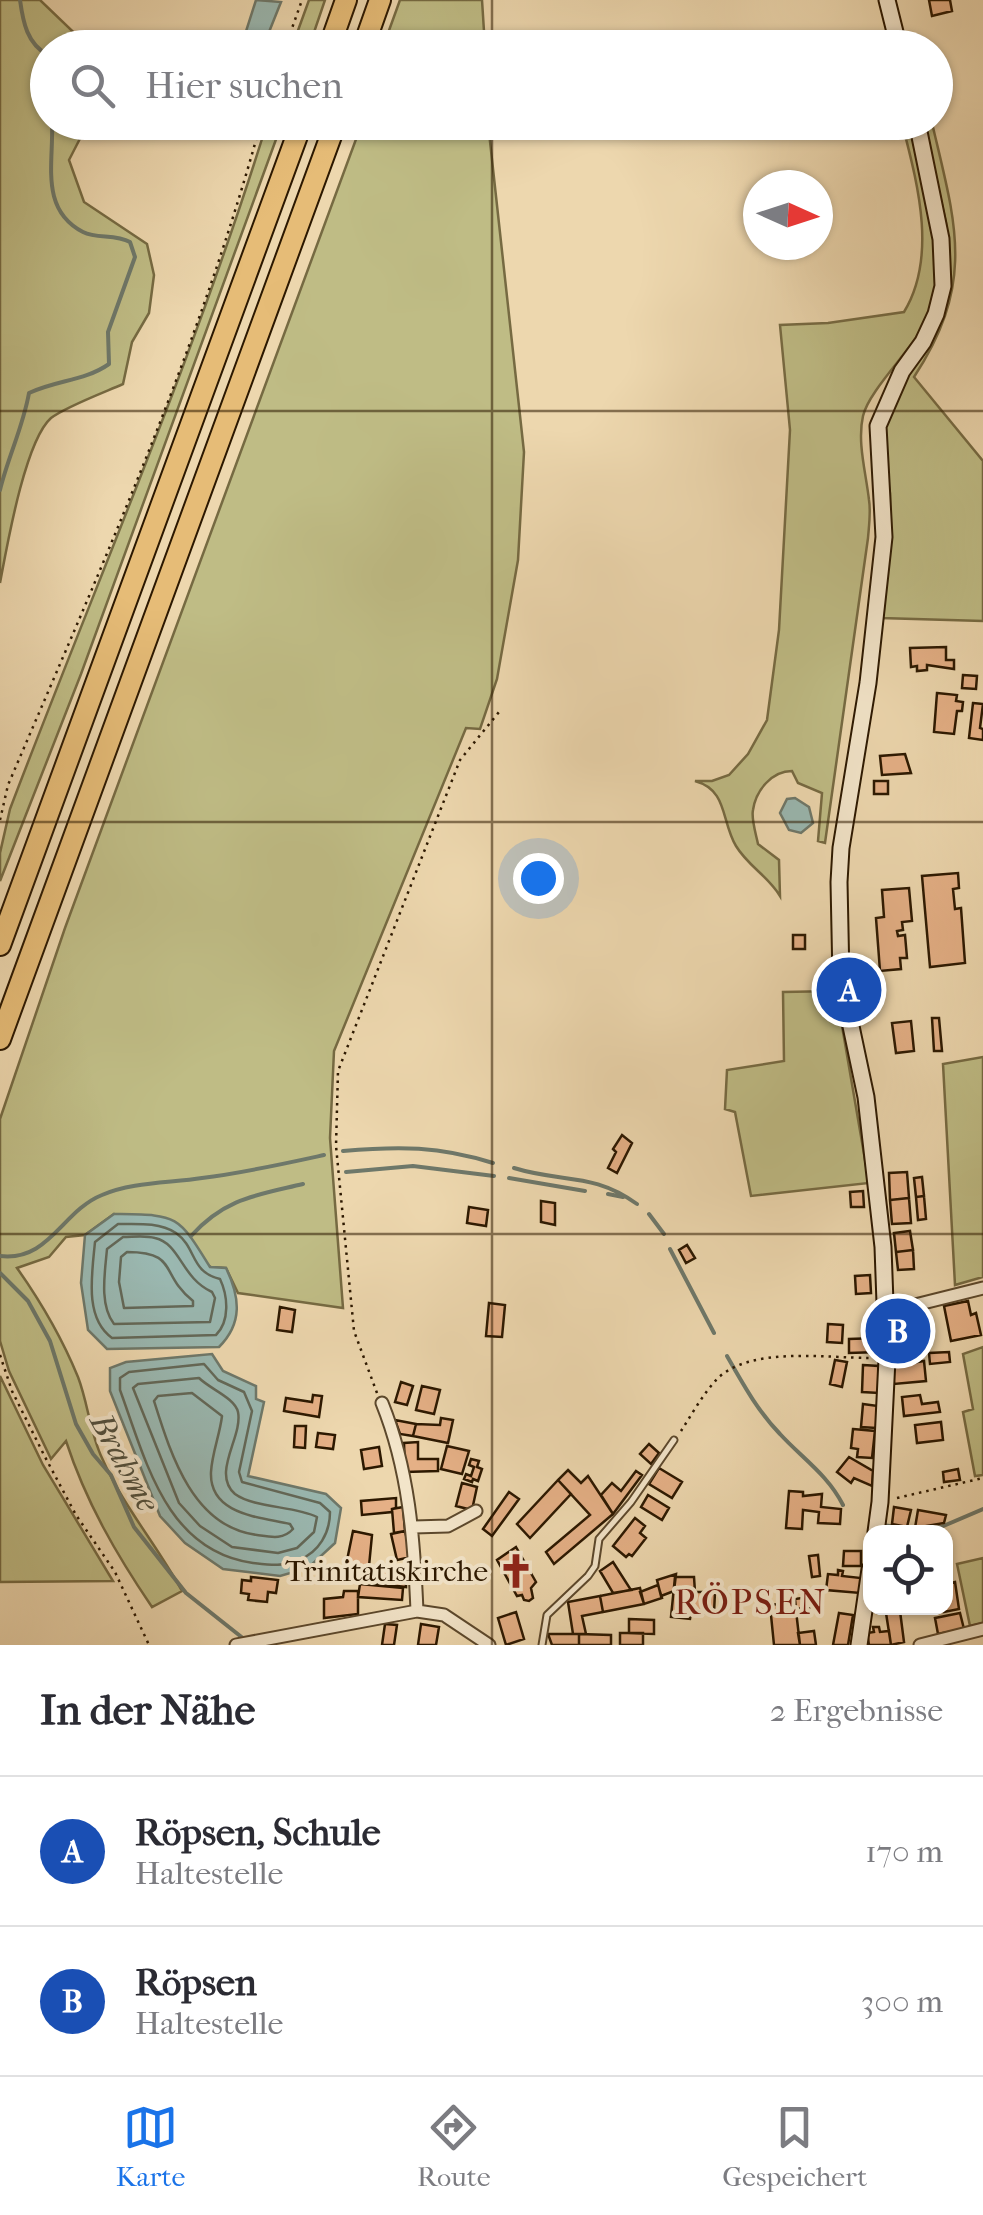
<!DOCTYPE html>
<html lang="de">
<meta charset="utf-8">
<style>
body{margin:0;font-family:"IM FELL French Canon",serif;background:#f7f7f7;color:#2b2b33}
.controls{position:absolute;right:30px;bottom:30px;display:grid;overflow:hidden;border-radius:20px;box-shadow:0 2px 8px #0004}
.controls button{width:90px;height:90px;display:grid;place-items:center;padding:0;border:0;border-bottom:2px solid #e1e1e2;background:#fff;color:#2b2b33;font:50px sans-serif}
.compass{position:absolute;left:743px;top:170px;width:90px;height:90px;border-radius:50%;background:#fff;box-shadow:0 2px 8px #0004;rotate:93deg}
.you{position:absolute;left:538px;top:878px;width:35px;height:35px;margin:-25px;border:8px solid #fff;border-radius:50%;background:#1a73e8;box-shadow:0 0 0 15px #1a73e833}
.badge{display:grid;place-items:center;width:65px;height:65px;border-radius:50%;background:#1a73e8;color:#fff;font-size:32px;font-weight:700}
.pin{position:absolute;translate:-50% -50%;border:5px solid #fff;box-shadow:0 2px 10px #0006}
.list{margin:0;padding:0;list-style:none}
h2{display:flex;justify-content:space-between;align-items:center;height:130px;margin:0;padding:0 40px;font-size:42px}
h2 small{font-size:32px;font-weight:400;color:#7c7c81}
.list li{display:grid;grid-template-columns:65px 1fr auto;gap:30px;align-items:center;box-sizing:border-box;height:150px;padding:0 40px;border-top:2px solid #e1e1e2}
.list b{display:block;font-size:38px;white-space:nowrap}
.list p{margin:0;font-size:32px;white-space:nowrap;color:#7c7c81}
.list em{font-size:32px;font-style:normal;color:#7c7c81}
.icon{flex:none;width:55px;height:55px;fill:none;stroke:currentColor;stroke-width:2;stroke-linecap:round;stroke-linejoin:round}
.map{position:relative;flex:none;width:983px;height:1645px;overflow:hidden}
.search{position:absolute;background:#fff;box-shadow:0 2px 8px #0004;left:30px;right:30px;top:30px;height:110px;display:flex;align-items:center;gap:25px;box-sizing:border-box;padding:0 35px;border-radius:55px;color:#7c7c81;font-size:38px}
.sheet{height:430px;background:#fff}
nav{display:flex;justify-content:space-around;align-items:center;box-sizing:border-box;height:140px;border-top:2px solid #e1e1e2;background:#fff;font-size:28px;color:#7c7c81}
nav a{display:grid;justify-items:center;gap:5px}
nav .on{color:#1a73e8}
.map>svg:first-child{display:block}
.green{fill:#bfbc85;stroke:#766a42;stroke-width:2.5}
.water{fill:#9ab8b1;stroke:#6e786a;stroke-width:2.5}
.lines{fill:none;stroke-linecap:round;stroke-linejoin:round}
.shore{stroke:#636858;stroke-width:2.5}
.stream{stroke:#6e786a;stroke-width:4}
.building{fill:#e5b086;stroke:#2c1800;stroke-width:2.5}
.lane-casing{stroke:#5c482c;stroke-width:9}
.street-casing{stroke:#5c482c;stroke-width:15}
.secondary-casing{stroke:#2c1800;stroke-width:19}
.highway-casing{stroke:#2c1800;stroke-width:24}
.path{stroke:#2c1800;stroke-width:2.5;stroke-dasharray:2.5 5;stroke-linecap:butt}
.lane{stroke:#f3e5ca;stroke-width:5}
.street{stroke:#f3e5ca;stroke-width:11}
.secondary{stroke:#f3e5ca;stroke-width:15}
.highway{stroke:#e6bc77;stroke-width:20}
.grid{fill:none;stroke:#2c1800;stroke-width:2.5;stroke-opacity:0.55}
.labels{text-anchor:middle;stroke-width:8;stroke-linejoin:round;paint-order:stroke}
.poi-label{font-size:30px;fill:#2c1800;stroke:#f3e5ca;text-anchor:end}
.water-label{font-size:32px;font-style:italic;fill:#52503e;stroke:#f3e5ca}
.quarter-label{font-size:35px;letter-spacing:2.5px;fill:#7a1f14;stroke:#f3e5ca}
</style>
<div class="map">
<svg width="983" height="1645" viewBox="0 0 983 1645">
<rect width="100%" height="100%" fill="#edd7ae"/>
<filter id="stains"><feTurbulence type="fractalNoise" baseFrequency=".002" numOctaves="4"/><feColorMatrix values="0 0 0 0 .2 0 0 0 0 .09 0 0 0 0 .02 0 0 0 .5 -.17"/></filter>
<radialGradient id="worn" r=".72"><stop offset=".6" stop-color="#630" stop-opacity="0"/><stop offset="1" stop-color="#630" stop-opacity=".3"/></radialGradient>
<path class="green" d="M0,0H40L89,47L48,48V122L88,123L69,160L84,202L147,244L154,275L149,313L132,342L123,384C105,392 65,407 51,418C25,441 7,546 0,583Z
M309,0H325L309,47H292Z
M400,0H482L485,47H383Z
M267,123H282L81,674L0,881V853L10,809C97,580 195,356 267,123Z
M362,123H488L524,452L518,560L497,679L480,729L466,728L334,1051L330,1138L343,1308L238,1293L226,1268L211,1267L114,1214L85,1235L66,1237L49,1257L17,1268C41,1302 62,1338 78,1377C88,1403 90,1433 102,1458C123,1506 157,1545 182,1591L152,1607C116,1554 86,1502 66,1441L51,1459L9,1371L0,1341V1119L65,928Z
M902,123H912C926,187 957,272 919,333C906,355 868,393 863,416C857,442 866,473 869,500C871,512 869,525 868,538L825,843L818,841L822,793L798,783L792,771C772,771 756,790 753,810C751,819 756,834 758,844L779,860L780,896C768,876 748,866 736,846C721,821 728,790 695,781H712L729,775L748,754L767,720L779,630L790,430L780,325L828,323L904,312C938,256 917,182 902,123Z
M924,123H932C956,225 976,282 914,377L983,461V621L881,618L890,527V493L883,457L885,424L949,274L946,223Z
M836,991L869,1183L751,1196L735,1112L725,1109L727,1070L784,1061L783,992Z
M983,1057V1277L955,1285L943,1064Z
M983,1347V1475L975,1476L963,1412L973,1409L963,1354Z
M0,1376L43,1465L113,1581L0,1582Z
M983,1558V1623L970,1626L957,1564Z"/>
<path class="water" d="M256,0L281,2L263,47H241Z
M795,798L809,807L813,823L801,833L789,830L780,813L787,799Z
M114,1214C177,1215 177,1213 210,1267L226,1268C240,1297 243,1323 219,1347L107,1349L88,1330L81,1283L85,1235Z
M212,1354L223,1371L256,1386V1399L264,1402L248,1476L326,1494L341,1508L335,1543L308,1568L280,1576L223,1569L185,1543L160,1516L110,1391V1368L126,1362Z"/>
<g class="lines">
<path class="shore" d="M118,1224C137,1224 159,1222 176,1233C197,1248 190,1272 220,1279C228,1296 230,1321 216,1335L112,1338C84,1318 92,1274 95,1242Z
M123,1237C133,1237 145,1235 155,1238C181,1244 181,1278 212,1292L215,1298L210,1322L114,1324C99,1305 105,1272 107,1249Z
M127,1252C179,1252 159,1274 193,1301V1306L124,1308L119,1282L121,1257Z
M204,1364L218,1380L244,1392L252,1411L239,1472L242,1482L320,1503L330,1512C330,1533 319,1552 299,1560C283,1567 270,1565 253,1563C166,1551 146,1461 120,1390V1378L129,1372Z
M199,1378C210,1389 235,1398 238,1412C243,1437 211,1473 235,1494C254,1508 295,1506 317,1517L314,1532L297,1548L278,1553L232,1547L200,1526L179,1503L133,1388L138,1384Z
M192,1393L222,1416C220,1434 212,1453 211,1472C209,1515 260,1517 290,1524L293,1529C283,1540 271,1537 257,1535C193,1527 171,1455 154,1401L158,1396Z"/>
<path class="stream" d="M20,0C23,22 27,44 48,55
M0,490C8,457 23,427 29,393C56,380 85,381 109,364L108,332L135,257L130,242C115,234 97,239 83,232C39,209 54,162 52,122
M343,1151C399,1146 439,1146 493,1163
M514,1168C562,1183 593,1172 637,1204
M346,1172L413,1166L494,1176
M509,1178L585,1191
M608,1194L623,1197
M649,1214L664,1234
M191,1236C225,1198 257,1195 303,1184
M670,1249L714,1333
M0,1256C49,1262 62,1211 102,1195C131,1182 170,1183 202,1178C243,1173 283,1164 324,1155
M0,1273L28,1301L50,1341L76,1424L93,1454L111,1475L134,1527L186,1593L244,1639
M727,1356C743,1384 757,1410 780,1434C802,1458 828,1475 843,1505
M882,1525L921,1530L941,1527L983,1509"/>
</g>
<path class="building" d="M929,0H950L952,11L932,16Z
M946,647V660H954V669L927,665V670L917,671V666L911,667L910,648Z
M963,675L977,676L976,689L962,688Z
M937,693L957,695L956,701L963,702L962,711H957L954,734L934,732Z
M973,703L983,704L980,728L983,729V740L969,738Z
M905,754L911,773L882,775L880,756Z
M874,781H888V794H874Z
M958,873L959,888L953,889L955,909L961,908L965,963L930,967L922,876Z
M909,888L912,921L902,922L903,930L897,931L898,936L905,935L907,958H900L901,969L880,971L876,918L884,917L882,890Z
M793,935H805V949H793Z
M932,1018H939L942,1051H934Z
M911,1021L914,1051L896,1053L892,1023Z
M622,1135L632,1143L617,1173L608,1168L616,1152L613,1149Z
M907,1172L909,1198L890,1200L889,1173Z
M922,1177L924,1196L916,1197L914,1178Z
M863,1191L864,1207H851L850,1192Z
M924,1196L926,1219L918,1220L916,1197Z
M909,1198L911,1223L892,1224L890,1200Z
M541,1201L555,1203V1225L541,1222Z
M469,1207L488,1210L486,1226L467,1223Z
M910,1231L913,1250L896,1252L894,1233Z
M687,1245L695,1258L686,1263L679,1250Z
M913,1250L914,1269L898,1270L896,1252Z
M870,1275L871,1293L856,1294L855,1276Z
M968,1301L971,1315L976,1313L981,1335L951,1341L944,1306Z
M489,1303L505,1305L502,1337L486,1336Z
M280,1307L295,1310L292,1332L277,1330Z
M828,1324L843,1325L842,1343L827,1342Z
M878,1338L879,1352L849,1353V1339Z
M949,1352L950,1362L930,1364L929,1353Z
M916,1357L917,1362L924,1361L926,1381L894,1384L892,1359Z
M835,1360L847,1362L842,1387L830,1384Z
M863,1365L879,1366V1393L862,1392Z
M401,1382L413,1386L407,1405L395,1402Z
M422,1386L440,1390L434,1414L416,1410Z
M313,1395L322,1396L319,1417L284,1411L286,1398L312,1402Z
M920,1395L922,1404L938,1402L940,1412L904,1416L902,1397Z
M863,1404L878,1406L876,1428L861,1427Z
M441,1418L453,1420L448,1443L413,1436L416,1424L440,1425Z
M395,1420L416,1424L413,1436L400,1434Z
M941,1422L943,1440L917,1443L915,1425Z
M295,1426H306L305,1448L294,1447Z
M853,1429L875,1431L872,1458L857,1457L858,1449L851,1448Z
M318,1433L335,1435L333,1449L316,1447Z
M418,1442V1459H438V1471L405,1472L404,1443Z
M649,1444L659,1453L651,1464L640,1454Z
M447,1446L469,1451L462,1474L441,1469Z
M379,1447L382,1466L364,1469L361,1450Z
M849,1457L873,1471L872,1486L854,1478L851,1483L837,1472Z
M471,1459L479,1461L477,1467L482,1469L478,1481L473,1479L472,1482L464,1479L466,1474L471,1476L474,1467L469,1465Z
M659,1468L682,1482L672,1498L649,1484Z
M958,1469L960,1480L944,1482L943,1472Z
M568,1470L581,1483L588,1476L613,1514L554,1564L546,1552L590,1515L558,1480Z
M636,1471L642,1475L613,1514L601,1495L612,1483L621,1491Z
M558,1480L571,1494L530,1538L517,1524Z
M462,1483L477,1487L472,1510L456,1506Z
M789,1491L803,1492V1496L822,1494L821,1507L841,1509L840,1524L818,1523L819,1512L803,1510L802,1529L786,1528Z
M509,1492L519,1499L492,1536L483,1529Z
M648,1495L669,1508L662,1520L641,1507Z
M396,1498V1508L392,1509V1512L362,1515L361,1501Z
M403,1507L405,1531L394,1533L392,1509Z
M894,1507L911,1510L907,1527L892,1524Z
M918,1510L946,1515L944,1523L915,1528Z
M635,1518L645,1526L640,1533L646,1538L632,1556L629,1554L626,1557L613,1546Z
M353,1531L372,1535L369,1566L406,1569V1587L343,1580Z
M405,1531L411,1557L397,1560L391,1534Z
M516,1547L536,1582L531,1588L533,1598L529,1601L524,1600L522,1595L517,1596L497,1560Z
M844,1551H861V1566H843Z
M818,1555L820,1576L812,1577L809,1556Z
M613,1562L631,1590L613,1593L600,1571Z
M838,1570L843,1571L842,1576L861,1578L860,1593L826,1590L828,1574L838,1575Z
M676,1574L674,1591L661,1596L657,1580Z
M251,1577L278,1580L276,1593L268,1592L267,1602L248,1600L249,1594L241,1593L242,1580L251,1581Z
M675,1577H694L695,1592H715L714,1613H691L690,1619L671,1617Z
M955,1582L959,1609L944,1612L946,1584Z
M360,1584L403,1588L402,1600L358,1597Z
M658,1585L662,1598L644,1604L640,1592Z
M640,1588L644,1604L603,1612L600,1596Z
M344,1591H358V1614L324,1618V1599L343,1597Z
M600,1596L603,1612L582,1616L586,1634H573L568,1602Z
M816,1596L818,1606L796,1609L795,1599Z
M795,1602L800,1645H774L770,1605Z
M900,1611L904,1642L891,1645L886,1613Z
M516,1612L524,1639L506,1645L498,1618Z
M839,1613L853,1615L848,1645H833Z
M960,1613L964,1629L938,1634L935,1618Z
M629,1619L654,1620V1634L629,1633Z
M385,1624L397,1625L394,1645H382Z
M421,1624L439,1627L436,1645H418Z
M873,1627H879L880,1632L889,1631L891,1645H869L867,1633L874,1632Z
M814,1631L816,1645H800L798,1633Z
M620,1633H643V1645H620Z
M548,1634H579V1645H552Z
M579,1634L611,1635V1645H579Z"/>
<g class="lines">
<defs>
<path id="lane" d="M542,1645L547,1615L588,1576L595,1566L599,1539L631,1502L674,1440"/>
<path id="street" d="M887,1312L983,1288
M382,1403C409,1470 414,1539 417,1611
M414,1527L448,1526L476,1511
M236,1645L417,1611L444,1615L489,1645
M920,1645L983,1629"/>
<path id="secondary" d="M887,0L899,48
M876,1532L880,1502L887,1359L883,1247L866,1097L841,979L839,882L841,848L868,683L884,537L878,426L902,371L923,342L936,314L943,286L941,239L917,122
M859,1645L870,1569"/>
<path id="highway" d="M329,48L346,0
M363,48L380,0
M0,945L302,122
M0,1039L336,122"/>
</defs>
<use href="#lane" class="lane-casing"/>
<use href="#street" class="street-casing"/>
<use href="#secondary" class="secondary-casing"/>
<use href="#highway" class="highway-casing"/>
<path class="path" d="M285,48L302,0
M0,820L8,785C101,568 199,350 261,122
M0,1355L12,1391L44,1455L76,1515L115,1572L149,1645
M377,1393L354,1331L336,1146L338,1071L460,760L499,712
M681,1431C692,1414 703,1394 717,1379C750,1346 827,1358 870,1358
M897,1498L983,1478"/>
<use href="#lane" class="lane"/>
<use href="#street" class="street"/>
<use href="#secondary" class="secondary"/>
<use href="#highway" class="highway"/>
</g>
<path class="grid" d="M492,0V48M492,122V1645M0,411H983M0,822H983M0,1234H983"/>
<defs>
<symbol id="church-bare" viewBox="-9 -9 18 18"><path d="M-1.2-6h2.4v3.5h3.3v2.4h-3.3V6h-2.4V-.1h-3.3v-2.4h3.3Z" fill="#8f2418" stroke="#f3e5ca" stroke-width="2.5" paint-order="stroke"/></symbol>
</defs>
<g fill-rule="evenodd">
<use href="#church-bare" x="491" y="1546" width="50" height="50"/>
</g>
<g class="labels">
<g class="poi-label">
<text x="488" y="1581">Trinitatiskirche</text>
</g>
<g class="water-label">
<text transform="translate(125 1462) rotate(61)" y="11">Brahme</text>
</g>
<g class="quarter-label">
<text x="751" y="1614">RÖPSEN</text>
</g>
</g>
<rect width="100%" height="100%" filter="url(#stains)"/>
<rect width="100%" height="100%" fill="url(#worn)"/>
</svg>
<div class="controls">
<button><svg class="icon" aria-label="locate" viewBox="0 0 24 24"><circle cx="12" cy="12" r="6"/><path d="M12 2v4M12 18v4M2 12h4M18 12h4"/></svg></button>
</div>
<svg class="compass" viewBox="-18 -18 36 36"><path d="M0-13l5 13h-10z" fill="#e53935"/><path d="M0 13l5-13h-10z" fill="#7c7c81"/></svg>
<div class="you"></div>
<div class="pin badge" style="left:849px;top:990px;background:#1a4fb4">A</div>
<div class="pin badge" style="left:898px;top:1331px;background:#1a4fb4">B</div>
<div class="search"><svg class="icon" aria-label="search" viewBox="0 0 24 24"><circle cx="10" cy="10" r="6"/><path d="M15 15l6 6"/></svg>Hier suchen</div>
</div>
<section class="sheet">
<h2>In der Nähe<small>2 Ergebnisse</small></h2>
<ul class="list">
<li><span class="badge" style="background:#1a4fb4">A</span><div><b>Röpsen, Schule</b><p>Haltestelle</p></div><em>170 m</em></li>
<li><span class="badge" style="background:#1a4fb4">B</span><div><b>Röpsen</b><p>Haltestelle</p></div><em>300 m</em></li>
</ul>
</section>
<nav>
<a class="on"><svg class="icon" aria-label="map" viewBox="0 0 24 24"><path d="M3 6l6-2 6 2 6-2v14l-6 2-6-2-6 2zM9 4v14M15 6v14"/></svg>Karte</a>
<a><svg class="icon" aria-label="directions" viewBox="0 0 24 24"><path d="M12 3l9 9-9 9-9-9zM9 14v-3h6M13 9l2 2-2 2"/></svg>Route</a>
<a><svg class="icon" aria-label="saved" viewBox="0 0 24 24"><path d="M7 4h10v16l-5-4-5 4z"/></svg>Gespeichert</a>
</nav>
